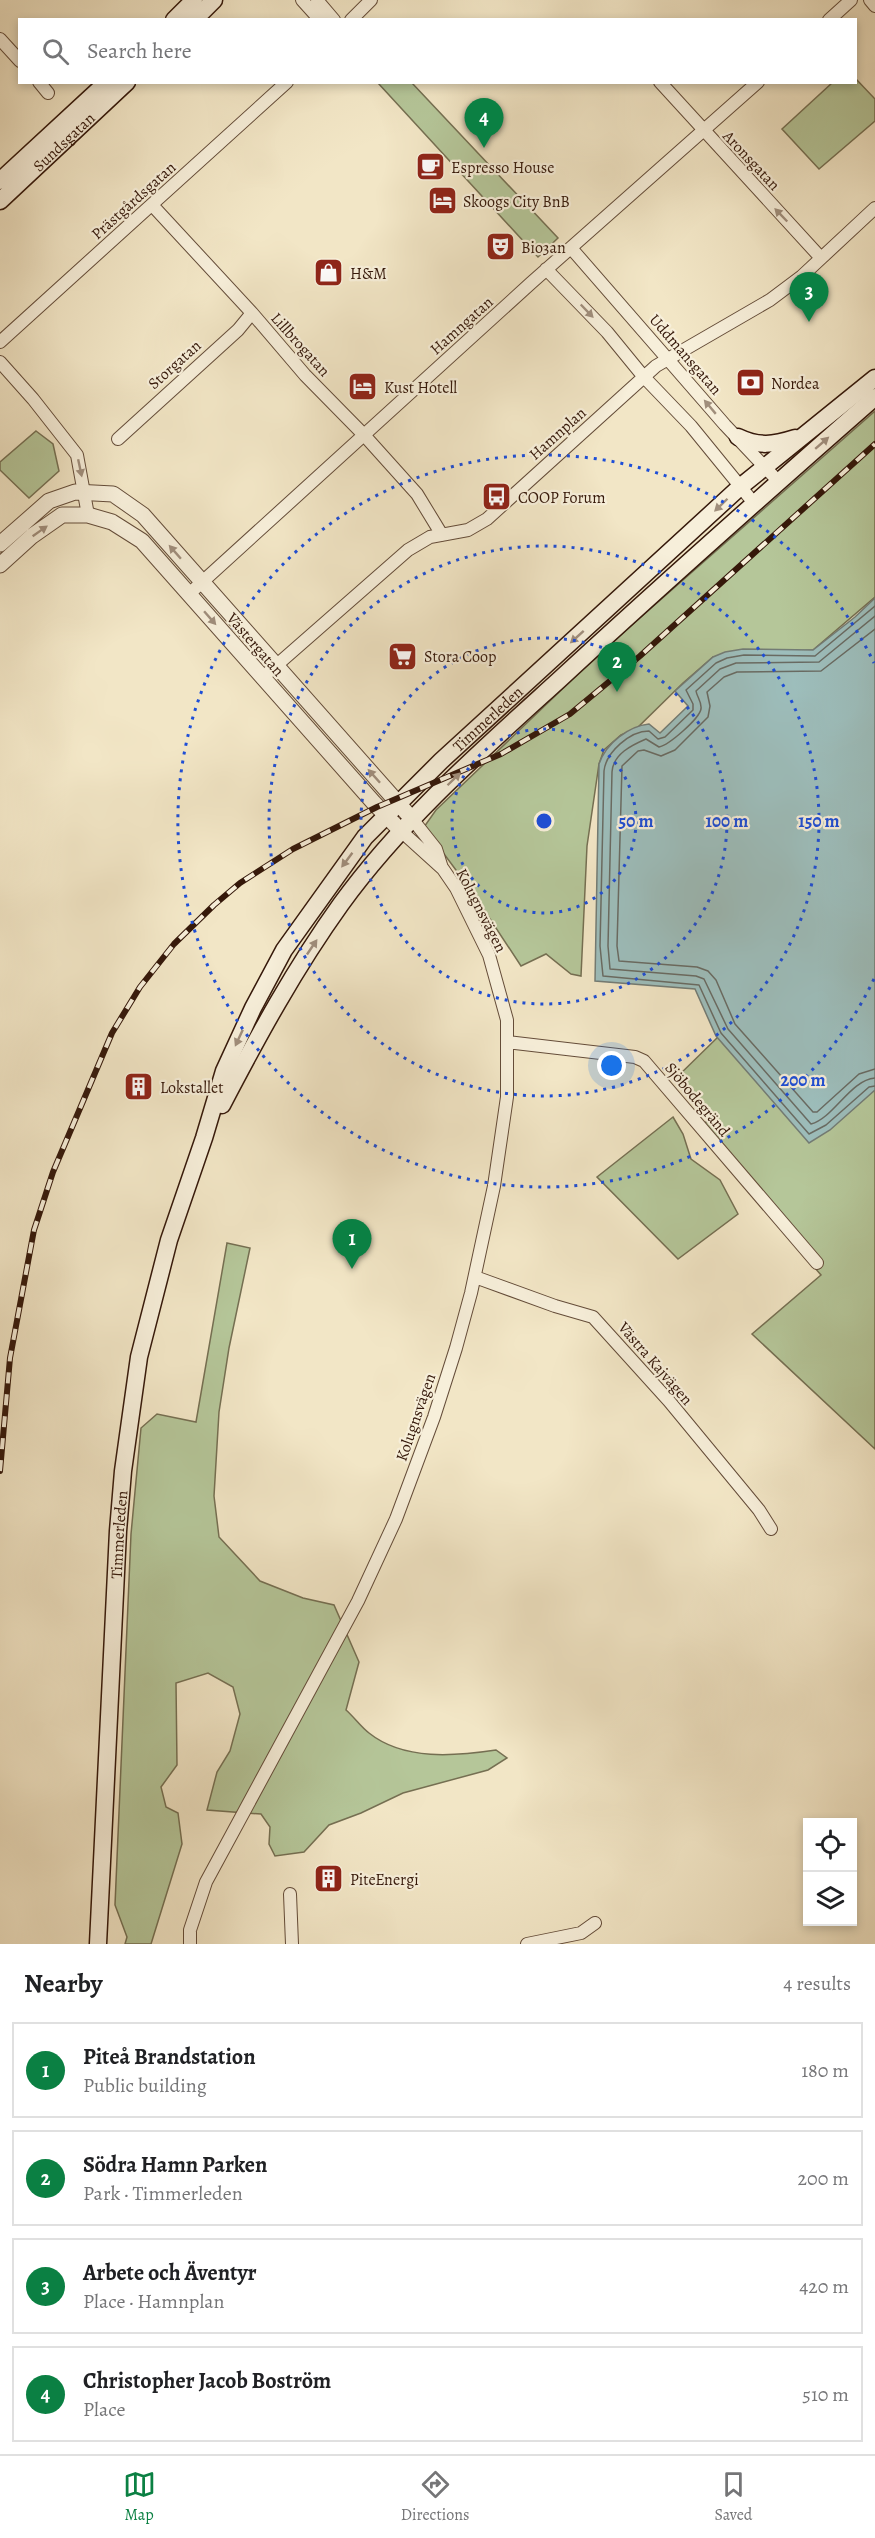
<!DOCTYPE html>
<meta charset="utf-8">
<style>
body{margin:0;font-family:Alegreya,serif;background:#f2f2f2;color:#202124}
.controls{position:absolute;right:18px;bottom:18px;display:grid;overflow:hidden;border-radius:0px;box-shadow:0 3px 9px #0003}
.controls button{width:54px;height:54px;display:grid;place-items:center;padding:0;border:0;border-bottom:2px solid #e0e0e0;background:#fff;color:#202124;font:30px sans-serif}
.you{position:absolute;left:612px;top:1066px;width:21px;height:21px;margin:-15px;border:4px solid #fff;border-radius:50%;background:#1a73e8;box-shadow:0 0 0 9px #1a73e833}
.badge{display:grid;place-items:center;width:39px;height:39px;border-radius:50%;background:#0b8043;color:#fff;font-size:20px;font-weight:700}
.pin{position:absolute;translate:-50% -50px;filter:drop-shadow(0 2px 3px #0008)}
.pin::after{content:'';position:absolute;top:32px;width:21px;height:18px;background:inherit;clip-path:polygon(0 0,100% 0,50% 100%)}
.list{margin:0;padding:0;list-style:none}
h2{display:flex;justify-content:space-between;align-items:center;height:78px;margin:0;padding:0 24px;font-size:26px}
h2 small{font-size:20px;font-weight:400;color:#757577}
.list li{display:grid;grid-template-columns:39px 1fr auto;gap:18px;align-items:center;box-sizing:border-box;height:96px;margin:0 12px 12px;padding:0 12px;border:2px solid #e0e0e0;border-radius:0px}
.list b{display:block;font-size:22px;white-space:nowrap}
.list p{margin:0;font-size:20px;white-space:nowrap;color:#757577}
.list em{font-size:20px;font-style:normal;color:#757577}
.icon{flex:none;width:33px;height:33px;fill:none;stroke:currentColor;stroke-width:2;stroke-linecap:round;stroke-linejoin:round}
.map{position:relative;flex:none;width:875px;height:1944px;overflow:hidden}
.search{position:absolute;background:#fff;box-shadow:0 3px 9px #0003;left:18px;right:18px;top:18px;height:66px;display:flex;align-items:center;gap:15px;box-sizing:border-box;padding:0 21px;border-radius:0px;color:#757577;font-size:22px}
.sheet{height:510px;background:#fff}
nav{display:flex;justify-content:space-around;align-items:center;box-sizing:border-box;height:84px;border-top:2px solid #e0e0e0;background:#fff;font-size:16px;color:#757577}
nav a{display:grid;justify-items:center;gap:3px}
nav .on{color:#0b8043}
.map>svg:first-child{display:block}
.green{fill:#b5c699;stroke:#756f52;stroke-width:1.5}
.water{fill:#9dbebc;stroke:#737c75;stroke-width:1.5}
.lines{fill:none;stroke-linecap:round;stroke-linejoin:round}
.shore{stroke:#696b63;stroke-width:1.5}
.minor-casing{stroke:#644c39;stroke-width:14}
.tertiary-casing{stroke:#644c39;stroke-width:17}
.secondary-casing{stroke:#35180a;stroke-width:19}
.minor{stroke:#f7efda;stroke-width:12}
.tertiary{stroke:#f7efda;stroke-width:15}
.secondary{stroke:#f7efda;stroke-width:16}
.rail-casing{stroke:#35180a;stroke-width:6}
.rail{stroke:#f7efda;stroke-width:4;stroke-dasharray:11;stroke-linecap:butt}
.oneway{fill:#a08e7c}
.ring{fill:none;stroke:#1d4ed8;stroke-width:3;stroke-dasharray:3 6}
.labels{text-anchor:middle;stroke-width:4.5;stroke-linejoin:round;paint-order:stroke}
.street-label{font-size:16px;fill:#35180a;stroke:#f7efda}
.poi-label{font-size:16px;fill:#35180a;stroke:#f7efda;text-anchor:start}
.centre{fill:#1d4ed8;stroke:#f7efda;stroke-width:3}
.ring-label{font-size:18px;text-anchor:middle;font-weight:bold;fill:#1d4ed8;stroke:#f7efda;stroke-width:4.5;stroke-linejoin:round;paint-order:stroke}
</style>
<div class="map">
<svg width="875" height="1944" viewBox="0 0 875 1944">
<rect width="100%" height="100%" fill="#f2e6c6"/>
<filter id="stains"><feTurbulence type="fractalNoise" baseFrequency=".00333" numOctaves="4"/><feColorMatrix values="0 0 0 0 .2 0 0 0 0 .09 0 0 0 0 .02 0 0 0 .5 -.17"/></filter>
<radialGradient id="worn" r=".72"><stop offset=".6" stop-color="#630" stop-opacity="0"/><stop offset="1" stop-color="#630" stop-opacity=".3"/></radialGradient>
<path class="green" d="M856,79L875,99V121L819,169L782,129L832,83L856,82Z
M378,83H412L558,238L538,257Z
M875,411V597L813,650L713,657L683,683L636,729L621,735L604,750L599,764L587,846L581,976L571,974L546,954L521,966L473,893L424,827L436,810L600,653Z
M36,431L53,444L59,471L29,498L0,470V462Z
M721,1034L875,1081V1449L752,1334L821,1275L697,1131L708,1120L674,1080Z
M673,1117L683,1134L691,1159L720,1180L738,1214L678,1259L597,1177Z
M227,1243L250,1248L229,1348L219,1412L214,1496L219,1537L260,1581L303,1598L334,1605L359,1662L346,1710C354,1717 361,1727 369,1733C404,1761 456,1756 496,1750L507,1758L488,1770L403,1793L361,1813L329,1825L304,1852L275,1856L269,1844L270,1827L261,1814L207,1810L217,1772L230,1751L240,1714L233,1687L208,1673L176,1683L177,1765L161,1787L166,1807L178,1813L182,1844L151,1944H125L127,1937L115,1905L131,1534L141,1428L157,1414L196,1422Z"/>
<path class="water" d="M875,598V1090L830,1130L809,1143L716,1036L695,989L595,981L599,764C606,743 629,726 649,724L660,733L688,706L675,691L713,657L725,652L743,649L813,650L855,617Z"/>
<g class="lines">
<path class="shore" d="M875,606L815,656L744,655L727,658L716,663L686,690L693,704V710L665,737L658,739L649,731C630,731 606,752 604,771L600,946L603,976L699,985L721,1033L809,1134L826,1125L869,1087L875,1086
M875,616L819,662L736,663L720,669L696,691C697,697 702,702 701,709C699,719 669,745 659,747L646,739C632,745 613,754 612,772L608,946L610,969L696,976L704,979L728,1029L811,1124C834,1118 850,1080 875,1078
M875,629L821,671L737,672L724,677L707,692L710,706L708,717L675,750L661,756L644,750L638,751L622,766L617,946L619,961L697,967L708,971L716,980L735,1024L813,1112H817L859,1074L875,1069"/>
<defs>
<path id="minor" d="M302,0L320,20
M317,0L334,20
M870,0L875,6
M351,20L371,0
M829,20L851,0
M0,39L20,61
M39,82L48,93
M660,82L821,258
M153,206L252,313L305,375L364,435L417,494L442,535
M571,248L725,425L778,481
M546,269L607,332L643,376L691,426L753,502
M0,342L287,82
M0,362L33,399L77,455L88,515
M118,439L238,330L252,313
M189,594L531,283L758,82
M262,678L408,550L430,537L468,530L487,519L656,366L770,300L802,276L875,208
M413,820L436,849L442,868
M507,1042L635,1057L644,1061L817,1263
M475,1277L555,1306L593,1317L669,1401L759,1510L771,1529
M290,1894L292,1944
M190,1944V1930L206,1882L358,1601L396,1519L434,1417L456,1348L471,1293L494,1186L507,1097V1020L489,955L456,888L443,869L401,831
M527,1944L581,1933L595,1923"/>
<path id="tertiary" d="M0,544L49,501L75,492L113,494L143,515L413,820
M0,565L32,536L62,515H88L112,522L142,541L374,803L401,831"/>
<g id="secondary">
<path d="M174,20L194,0"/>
<path d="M194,20L214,0"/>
<path d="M0,181L107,82"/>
<path id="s1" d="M0,201L127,82"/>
<path d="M738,437C759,447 773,445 795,438"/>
<path d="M222,1105C258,1036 295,968 341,904C402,820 482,750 559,680C663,584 769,490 875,397"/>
<path id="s2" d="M98,1944L118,1531L123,1471L139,1357L169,1240L204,1138L224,1071L253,1008L284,950L365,837L441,761L740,487L875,378"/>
</g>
</defs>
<use href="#minor" class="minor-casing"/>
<use href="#tertiary" class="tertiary-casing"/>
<use href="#secondary" class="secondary-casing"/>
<use href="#minor" class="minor"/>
<use href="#tertiary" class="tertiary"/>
<use href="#secondary" class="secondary"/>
<defs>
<path id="rail" d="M0,1471L10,1358L34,1230L53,1172L112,1033L140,987L174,944L214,905L240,883L293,849L377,807L501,754L570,714L640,656L875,444"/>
</defs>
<use href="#rail" class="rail-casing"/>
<use href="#rail" class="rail"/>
</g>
<defs><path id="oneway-solid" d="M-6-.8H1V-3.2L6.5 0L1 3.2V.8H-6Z" transform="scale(1.5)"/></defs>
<g class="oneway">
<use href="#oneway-solid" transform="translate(781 215) rotate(-134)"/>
<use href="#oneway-solid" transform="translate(587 311) rotate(46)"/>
<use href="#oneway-solid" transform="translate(710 407) rotate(-130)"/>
<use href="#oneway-solid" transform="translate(822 443) rotate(-41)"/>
<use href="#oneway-solid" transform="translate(80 468) rotate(78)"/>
<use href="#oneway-solid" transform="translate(721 505) rotate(136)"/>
<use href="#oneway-solid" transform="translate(40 531) rotate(-35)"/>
<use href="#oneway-solid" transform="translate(175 552) rotate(-131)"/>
<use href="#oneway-solid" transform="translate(210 618) rotate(49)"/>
<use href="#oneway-solid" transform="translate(577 637) rotate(138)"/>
<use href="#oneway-solid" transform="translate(374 776) rotate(-132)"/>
<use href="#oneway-solid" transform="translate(454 779) rotate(-44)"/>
<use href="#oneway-solid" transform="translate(347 860) rotate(127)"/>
<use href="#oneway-solid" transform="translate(312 947) rotate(-56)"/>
<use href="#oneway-solid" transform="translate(239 1038) rotate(115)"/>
</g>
<g class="ring">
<circle cx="544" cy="821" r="92"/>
<circle cx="544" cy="821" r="183"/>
<circle cx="544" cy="821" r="275"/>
<path d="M874 979A366 366 0 1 1 874 663"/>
</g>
<defs>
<symbol id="cafe-square" viewBox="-11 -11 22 22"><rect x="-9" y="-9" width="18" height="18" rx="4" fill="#8f2418" stroke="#f7efda"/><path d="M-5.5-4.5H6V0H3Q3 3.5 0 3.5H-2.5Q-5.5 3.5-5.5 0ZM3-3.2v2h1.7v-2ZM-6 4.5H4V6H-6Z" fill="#fff"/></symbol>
<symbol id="hotel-square" viewBox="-11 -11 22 22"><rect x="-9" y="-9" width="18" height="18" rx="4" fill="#8f2418" stroke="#f7efda"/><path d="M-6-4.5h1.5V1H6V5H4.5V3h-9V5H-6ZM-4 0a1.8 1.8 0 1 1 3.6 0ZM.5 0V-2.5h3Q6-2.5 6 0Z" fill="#fff"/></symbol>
<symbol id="theatre-square" viewBox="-11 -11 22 22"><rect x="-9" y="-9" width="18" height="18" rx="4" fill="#8f2418" stroke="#f7efda"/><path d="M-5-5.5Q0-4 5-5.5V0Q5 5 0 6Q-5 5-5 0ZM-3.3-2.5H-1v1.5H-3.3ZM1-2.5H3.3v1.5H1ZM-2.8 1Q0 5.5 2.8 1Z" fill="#fff"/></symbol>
<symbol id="shop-square" viewBox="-11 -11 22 22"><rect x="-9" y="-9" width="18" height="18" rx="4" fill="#8f2418" stroke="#f7efda"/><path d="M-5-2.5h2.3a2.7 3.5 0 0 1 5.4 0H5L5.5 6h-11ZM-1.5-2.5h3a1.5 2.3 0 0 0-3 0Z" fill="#fff"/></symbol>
<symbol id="bank-square" viewBox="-11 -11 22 22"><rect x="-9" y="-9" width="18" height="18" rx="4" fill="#8f2418" stroke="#f7efda"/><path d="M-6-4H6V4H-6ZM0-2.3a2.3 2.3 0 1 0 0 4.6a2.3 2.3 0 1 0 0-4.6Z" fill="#fff"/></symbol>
<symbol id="bus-square" viewBox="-11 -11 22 22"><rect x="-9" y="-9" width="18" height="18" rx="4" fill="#8f2418" stroke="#f7efda"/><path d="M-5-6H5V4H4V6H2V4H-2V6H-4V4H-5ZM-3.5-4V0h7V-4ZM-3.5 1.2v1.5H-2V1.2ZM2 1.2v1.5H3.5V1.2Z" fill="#fff"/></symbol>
<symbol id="supermarket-square" viewBox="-11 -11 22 22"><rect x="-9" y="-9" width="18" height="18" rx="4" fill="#8f2418" stroke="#f7efda"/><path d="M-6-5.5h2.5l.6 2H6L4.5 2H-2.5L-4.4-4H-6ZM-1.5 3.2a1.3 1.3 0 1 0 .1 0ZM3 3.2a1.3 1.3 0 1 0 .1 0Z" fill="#fff"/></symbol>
<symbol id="building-square" viewBox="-11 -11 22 22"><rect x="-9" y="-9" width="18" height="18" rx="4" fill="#8f2418" stroke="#f7efda"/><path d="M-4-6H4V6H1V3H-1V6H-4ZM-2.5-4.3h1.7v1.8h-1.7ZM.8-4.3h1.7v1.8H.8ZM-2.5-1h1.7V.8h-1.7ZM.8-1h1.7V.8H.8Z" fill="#fff"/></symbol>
</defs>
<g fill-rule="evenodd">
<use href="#cafe-square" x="414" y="150" width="33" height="33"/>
<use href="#hotel-square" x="426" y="184" width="33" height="33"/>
<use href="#theatre-square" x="484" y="230" width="33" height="33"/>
<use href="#shop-square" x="312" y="256" width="33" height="33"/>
<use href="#bank-square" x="734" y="366" width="33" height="33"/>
<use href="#hotel-square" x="346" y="370" width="33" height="33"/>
<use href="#bus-square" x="480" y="480" width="33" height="33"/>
<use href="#supermarket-square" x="386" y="640" width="33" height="33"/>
<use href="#building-square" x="122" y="1070" width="33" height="33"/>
<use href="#building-square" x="312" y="1862" width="33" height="33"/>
</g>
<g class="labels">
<g class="street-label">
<text dy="6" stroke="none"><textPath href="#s1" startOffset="87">Sundsgatan</textPath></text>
<text transform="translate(752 160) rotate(47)" y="6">Aronsgatan</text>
<text transform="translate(133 200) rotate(-42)" y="6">Prästgårdsgatan</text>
<text transform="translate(461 325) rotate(-42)" y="6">Hamngatan</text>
<text transform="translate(301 344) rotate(48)" y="6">Lillbrogatan</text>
<text transform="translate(686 354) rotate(49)" y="6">Uddmansgatan</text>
<text transform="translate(174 364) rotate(-42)" y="6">Storgatan</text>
<text transform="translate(557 433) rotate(-42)" y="6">Hamnplan</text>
<text transform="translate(256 644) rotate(49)" y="6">Västergatan</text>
<text dy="6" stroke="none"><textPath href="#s2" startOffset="1332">Timmerleden</textPath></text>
<text transform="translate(482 910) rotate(63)" y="6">Kolugnsvägen</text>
<text transform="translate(698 1099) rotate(50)" y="6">Sjöbodegränd</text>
<text transform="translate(656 1363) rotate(49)" y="6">Västra Kajvägen</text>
<text transform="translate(415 1417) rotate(-71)" y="6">Kolugnsvägen</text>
<text dy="6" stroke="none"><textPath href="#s2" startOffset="410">Timmerleden</textPath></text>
</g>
<g class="poi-label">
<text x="451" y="173">Espresso House</text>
<text x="463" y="207">Skoogs City BnB</text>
<text x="521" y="253">Bio3an</text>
<text x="350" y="279">H&amp;M</text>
<text x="771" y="389">Nordea</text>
<text x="384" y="393">Kust Hotell</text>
<text x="518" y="503">COOP Forum</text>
<text x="424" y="662">Stora Coop</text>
<text x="160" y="1093">Lokstallet</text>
<text x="350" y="1885">PiteEnergi</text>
</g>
</g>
<circle cx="544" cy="821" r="9" class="centre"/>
<g class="ring-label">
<text x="636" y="827">50 m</text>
<text x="727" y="827">100 m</text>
<text x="819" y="827">150 m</text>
<text x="803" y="1086">200 m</text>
</g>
<rect width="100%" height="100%" filter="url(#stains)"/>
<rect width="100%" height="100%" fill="url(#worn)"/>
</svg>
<div class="controls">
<button><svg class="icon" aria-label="locate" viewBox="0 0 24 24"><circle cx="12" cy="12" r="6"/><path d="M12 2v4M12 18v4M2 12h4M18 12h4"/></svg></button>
<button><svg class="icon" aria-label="layers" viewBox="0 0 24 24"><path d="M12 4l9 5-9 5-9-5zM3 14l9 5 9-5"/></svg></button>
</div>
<div class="you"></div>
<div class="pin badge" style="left:352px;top:1269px">1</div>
<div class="pin badge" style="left:617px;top:692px">2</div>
<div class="pin badge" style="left:809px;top:322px">3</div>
<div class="pin badge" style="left:484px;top:148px">4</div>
<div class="search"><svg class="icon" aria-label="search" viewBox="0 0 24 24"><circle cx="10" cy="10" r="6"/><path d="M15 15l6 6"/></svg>Search here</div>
</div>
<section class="sheet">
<h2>Nearby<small>4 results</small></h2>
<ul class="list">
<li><span class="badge">1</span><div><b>Piteå Brandstation</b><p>Public building</p></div><em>180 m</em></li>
<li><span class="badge">2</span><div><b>Södra Hamn Parken</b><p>Park · Timmerleden</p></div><em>200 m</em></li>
<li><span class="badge">3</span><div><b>Arbete och Äventyr</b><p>Place · Hamnplan</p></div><em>420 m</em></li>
<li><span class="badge">4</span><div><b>Christopher Jacob Boström</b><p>Place</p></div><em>510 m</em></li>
</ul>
</section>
<nav>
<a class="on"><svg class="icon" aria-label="map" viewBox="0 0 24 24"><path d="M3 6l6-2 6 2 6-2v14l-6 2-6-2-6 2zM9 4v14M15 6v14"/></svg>Map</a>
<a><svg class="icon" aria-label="directions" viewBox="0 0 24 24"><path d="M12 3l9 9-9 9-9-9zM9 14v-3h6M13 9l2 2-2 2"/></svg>Directions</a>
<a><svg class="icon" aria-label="saved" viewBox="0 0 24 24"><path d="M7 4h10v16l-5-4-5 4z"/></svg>Saved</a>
</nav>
